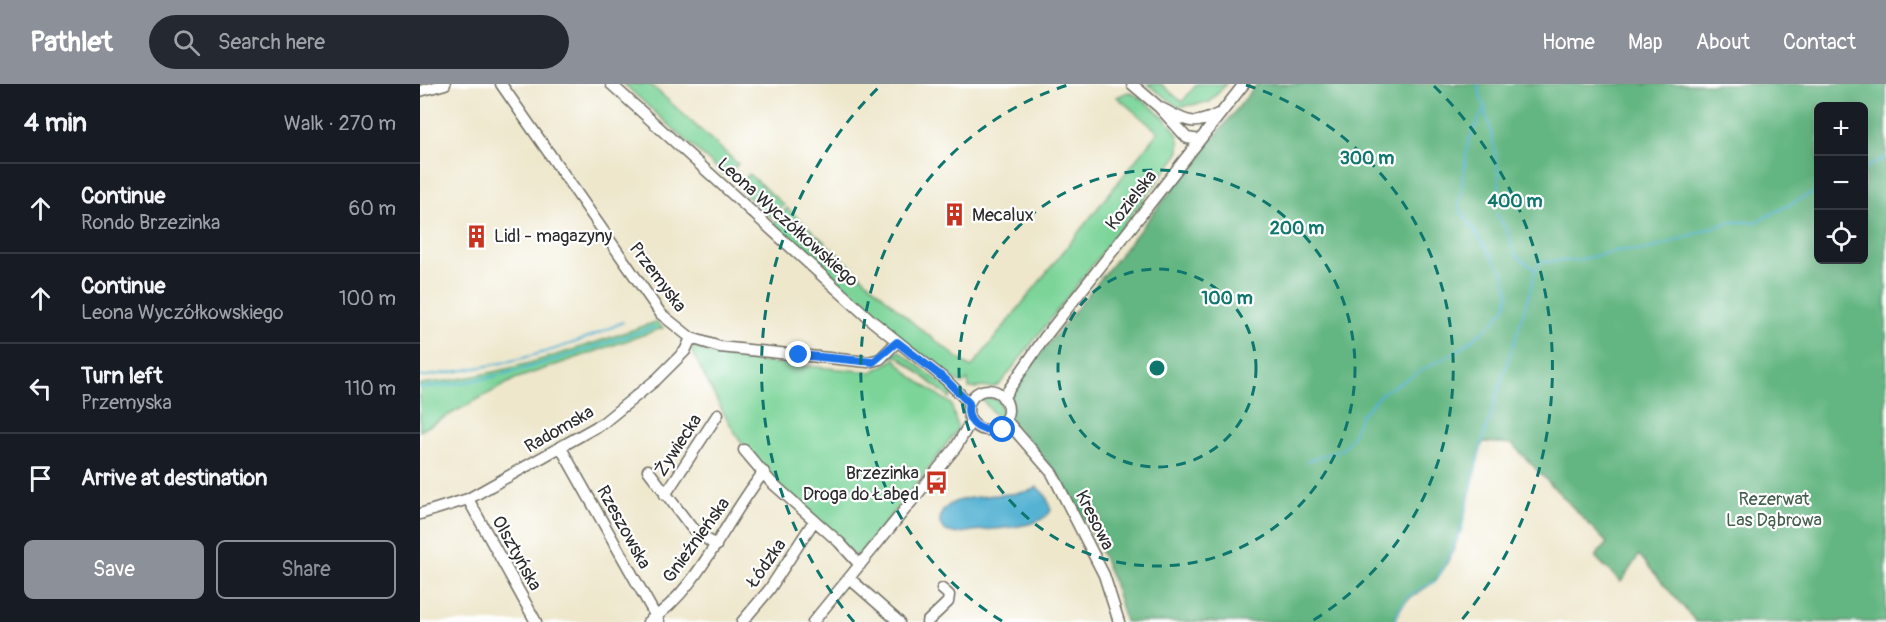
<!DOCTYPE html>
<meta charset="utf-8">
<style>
body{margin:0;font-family:Pangolin,sans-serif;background:#242831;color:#f1f3f6}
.controls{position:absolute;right:18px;top:18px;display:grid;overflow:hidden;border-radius:9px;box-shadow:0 6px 24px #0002}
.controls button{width:54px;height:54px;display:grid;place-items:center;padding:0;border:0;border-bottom:2px solid #363941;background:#171b24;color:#f1f3f6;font:30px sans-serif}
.stop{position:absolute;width:18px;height:18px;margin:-14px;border:4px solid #1a73e8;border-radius:50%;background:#fff}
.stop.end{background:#1a73e8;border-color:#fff;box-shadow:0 2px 6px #0008}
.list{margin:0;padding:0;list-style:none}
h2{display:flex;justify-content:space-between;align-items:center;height:78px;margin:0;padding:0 24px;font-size:26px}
h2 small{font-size:20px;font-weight:400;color:#9ea1a6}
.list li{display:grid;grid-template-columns:39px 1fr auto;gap:18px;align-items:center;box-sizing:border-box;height:90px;padding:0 24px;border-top:2px solid #363941}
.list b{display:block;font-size:22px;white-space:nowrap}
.list p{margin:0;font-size:20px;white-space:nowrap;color:#9ea1a6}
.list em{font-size:20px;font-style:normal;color:#9ea1a6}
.actions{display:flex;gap:12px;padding:18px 24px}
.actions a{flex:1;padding:14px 0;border:2px solid #8c9099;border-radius:9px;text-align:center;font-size:21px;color:#8c9099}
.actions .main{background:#8c9099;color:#fff}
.icon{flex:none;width:33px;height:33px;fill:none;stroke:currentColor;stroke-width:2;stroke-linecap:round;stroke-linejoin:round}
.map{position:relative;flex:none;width:1466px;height:538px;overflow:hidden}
header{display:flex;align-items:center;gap:36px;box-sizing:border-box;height:84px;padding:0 30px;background:#8c9099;color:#fff}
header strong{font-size:28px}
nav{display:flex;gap:33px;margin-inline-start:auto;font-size:21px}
.search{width:420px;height:54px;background:#242831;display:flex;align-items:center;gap:15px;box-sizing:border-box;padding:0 21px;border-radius:33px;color:#9ea1a6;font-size:22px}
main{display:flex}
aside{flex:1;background:#171b24}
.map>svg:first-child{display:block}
.green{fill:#7bd499;stroke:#538062;stroke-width:1.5}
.forest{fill:#64b681;stroke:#487056;stroke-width:1.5;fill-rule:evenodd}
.water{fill:#54b2d3;stroke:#406e7f;stroke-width:1.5}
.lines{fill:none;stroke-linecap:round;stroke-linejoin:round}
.stream{stroke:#54b2d3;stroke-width:2}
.minor-casing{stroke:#6f6d63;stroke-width:13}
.minor{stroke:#fff;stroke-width:10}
.route{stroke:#1a73e8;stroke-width:8}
.ring{fill:none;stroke:#0f766e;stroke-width:3;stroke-dasharray:10 8}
.labels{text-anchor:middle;stroke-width:4.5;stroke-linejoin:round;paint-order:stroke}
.street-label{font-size:18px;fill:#2b2b2b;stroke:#fff}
.poi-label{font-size:18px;fill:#2b2b2b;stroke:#fff;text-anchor:start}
.park-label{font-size:18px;fill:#435e4c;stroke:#fff}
.centre{fill:#0f766e;stroke:#fff;stroke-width:3}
.ring-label{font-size:18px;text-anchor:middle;font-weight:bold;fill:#0f766e;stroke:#fff;stroke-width:4.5;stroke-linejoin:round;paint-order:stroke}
</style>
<header>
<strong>Pathlet</strong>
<div class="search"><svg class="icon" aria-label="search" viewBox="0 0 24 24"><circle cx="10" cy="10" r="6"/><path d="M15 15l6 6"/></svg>Search here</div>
<nav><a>Home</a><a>Map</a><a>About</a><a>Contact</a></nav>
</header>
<main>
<aside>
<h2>4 min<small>Walk · 270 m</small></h2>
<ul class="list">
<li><svg class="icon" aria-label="ahead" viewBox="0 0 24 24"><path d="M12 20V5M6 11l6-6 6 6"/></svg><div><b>Continue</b><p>Rondo Brzezinka</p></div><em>60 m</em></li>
<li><svg class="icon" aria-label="ahead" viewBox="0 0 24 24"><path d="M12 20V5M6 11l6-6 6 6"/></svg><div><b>Continue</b><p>Leona Wyczółkowskiego</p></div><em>100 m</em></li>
<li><svg class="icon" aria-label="left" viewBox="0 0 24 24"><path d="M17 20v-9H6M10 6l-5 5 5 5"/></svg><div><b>Turn left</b><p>Przemyska</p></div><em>110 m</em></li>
<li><svg class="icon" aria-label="arrive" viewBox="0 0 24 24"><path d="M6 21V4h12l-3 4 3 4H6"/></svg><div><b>Arrive at destination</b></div></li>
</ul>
<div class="actions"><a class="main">Save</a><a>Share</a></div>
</aside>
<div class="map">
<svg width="1466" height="538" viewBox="0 0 1466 538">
<rect width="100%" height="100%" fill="#fff"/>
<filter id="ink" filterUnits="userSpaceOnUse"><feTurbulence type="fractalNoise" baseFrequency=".0167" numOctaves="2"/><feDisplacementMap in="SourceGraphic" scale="12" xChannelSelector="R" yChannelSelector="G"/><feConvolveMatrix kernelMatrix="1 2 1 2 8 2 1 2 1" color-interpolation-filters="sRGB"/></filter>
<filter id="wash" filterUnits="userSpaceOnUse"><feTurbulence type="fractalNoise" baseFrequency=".008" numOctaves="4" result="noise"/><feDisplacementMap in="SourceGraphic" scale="24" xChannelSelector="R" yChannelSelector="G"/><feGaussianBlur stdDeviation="1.35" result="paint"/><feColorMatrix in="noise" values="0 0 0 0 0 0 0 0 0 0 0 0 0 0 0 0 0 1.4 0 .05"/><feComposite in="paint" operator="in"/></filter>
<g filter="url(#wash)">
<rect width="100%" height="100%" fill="#eee7cc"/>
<path class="green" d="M204,0H230L318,80L309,89L303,90Z
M727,0H741L762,18L777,0H806L790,18L759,23Z
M708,8C721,12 753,39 758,52C761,58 759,65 758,71L581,299L574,303L549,304L548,296L542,300L513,281L429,210L405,181L389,166L374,160L353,140L367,124L493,239L551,284L738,48L697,13Z
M329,90L364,121L352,134L320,106L321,100Z
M236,238L243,244L95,295L0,347V300C82,293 158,264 236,238Z
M273,263L291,270L333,277L452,288L475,275L491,292L531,320L538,345L483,418L436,473C397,438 353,405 324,362C303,332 289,300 272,268Z
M479,267L534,309L530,314L478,272L467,273Z
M565,312L579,317L582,328L579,336L561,314Z"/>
<path class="forest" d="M837,0H1466V538H1276L1219,471L1201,498L1175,473L1187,459L1092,360L1063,358C1049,401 1047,447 1023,486C1009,511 984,505 975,538H705C689,470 645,389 594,342C588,330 588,317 592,305ZM1398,22H1444V176H1398Z"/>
<path class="water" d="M617,403L626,412L631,426C621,448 559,443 537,450L526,447L520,440C517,401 598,418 617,403Z"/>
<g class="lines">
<path class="stream" d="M1057,0C1070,38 1080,79 1080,119L1077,121
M1444,85L1466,73
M1116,185L1120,178L1159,176L1200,166L1221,167L1241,162L1309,138H1336L1398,106
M0,293C71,283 139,270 203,238
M0,304C81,298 157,268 234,243
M888,377L923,365L933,351L941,331L962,309L1040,265L1073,239L1086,222L1089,208L1084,190L1039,124L1048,57L1065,24
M975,538L979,526L989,512L1017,496L1041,447L1062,358L1110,208L1115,186L1095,170L1087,146L1077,130"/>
</g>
</g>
<g filter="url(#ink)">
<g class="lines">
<defs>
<path id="minor" d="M81,0L241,230L271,254L300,263L448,278L460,275L477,258
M191,0L452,237L526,296L549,319
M712,0L739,23L767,54L780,56
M0,7L25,0
M741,24C766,36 770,44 798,30
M548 326a20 20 0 1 1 40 0a20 20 0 1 1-40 0Z
M583,314L625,253L824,0
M585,335L632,389L684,491L699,538
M141,364L239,538
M324,366L351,398L419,458L440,481
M228,386L271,443L296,462
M245,411L298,330
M48,415L116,538
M0,430L48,415L183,339L237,295L265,267L271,254
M429,494L479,538
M228,538C278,507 307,433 344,388
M322,538L349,506L394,437
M393,538L536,363L551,337
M507,538L528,518L529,511L522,505"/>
</defs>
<use href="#minor" class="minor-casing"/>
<use href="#minor" class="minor"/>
</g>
</g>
<g class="lines" filter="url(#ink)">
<path class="route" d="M379,271L453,278L477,258L526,296L549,319C544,338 561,351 579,343L583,346"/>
</g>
<g class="ring">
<circle cx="737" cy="284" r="99"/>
<circle cx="737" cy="284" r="198"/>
<path d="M582 537A297 297 0 0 1 648 1M826 1A297 297 0 0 1 892 537"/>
<path d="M434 538A395 395 0 0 1 460 2M1014 2A395 395 0 0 1 1040 538"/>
</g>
<defs>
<symbol id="building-bare" viewBox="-9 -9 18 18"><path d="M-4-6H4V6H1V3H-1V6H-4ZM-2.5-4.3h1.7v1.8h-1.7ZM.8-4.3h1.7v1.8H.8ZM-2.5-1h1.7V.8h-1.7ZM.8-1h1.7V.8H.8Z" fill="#c8321e" stroke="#fff" stroke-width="2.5" paint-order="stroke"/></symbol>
<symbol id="bus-bare" viewBox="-9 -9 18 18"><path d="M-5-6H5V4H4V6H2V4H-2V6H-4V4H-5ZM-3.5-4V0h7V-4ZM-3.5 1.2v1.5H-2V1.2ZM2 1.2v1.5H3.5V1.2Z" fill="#c8321e" stroke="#fff" stroke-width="2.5" paint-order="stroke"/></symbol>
</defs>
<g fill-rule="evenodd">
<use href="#building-bare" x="518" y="114" width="33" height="33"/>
<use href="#building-bare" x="40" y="136" width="33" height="33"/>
<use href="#bus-bare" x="500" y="382" width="33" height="33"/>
</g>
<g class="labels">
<g class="street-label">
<text transform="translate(711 116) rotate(-52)" y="6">Kozielska</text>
<text transform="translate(368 138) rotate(42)" y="6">Leona Wyczółkowskiego</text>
<text transform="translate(238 193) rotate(53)" y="6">Przemyska</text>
<text transform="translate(139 345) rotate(-30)" y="6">Radomska</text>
<text transform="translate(258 361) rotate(-57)" y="6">Żywiecka</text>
<text transform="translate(675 436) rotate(63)" y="6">Kresowa</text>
<text transform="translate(204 443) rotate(61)" y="6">Rzeszowska</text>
<text transform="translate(276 456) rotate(-54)" y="6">Gnieźnieńska</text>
<text transform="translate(97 469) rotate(61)" y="6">Olsztyńska</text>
<text transform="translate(346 479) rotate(-55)" y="6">Łódzka</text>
</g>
<g class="poi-label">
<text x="552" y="137">Mecalux</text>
<text x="74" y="158">Lidl - magazyny</text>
<text x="499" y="395" text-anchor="end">Brzezinka<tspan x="499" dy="21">Droga do Łabęd</tspan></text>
</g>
<g class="park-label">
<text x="1354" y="421">Rezerwat<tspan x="1354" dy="21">Las Dąbrowa</tspan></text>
</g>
</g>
<circle cx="737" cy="284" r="9" class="centre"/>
<g class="ring-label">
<text x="947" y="80">300 m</text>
<text x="1095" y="123">400 m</text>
<text x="877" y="150">200 m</text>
<text x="807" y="220">100 m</text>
</g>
</svg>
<div class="controls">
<button>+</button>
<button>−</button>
<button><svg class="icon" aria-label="locate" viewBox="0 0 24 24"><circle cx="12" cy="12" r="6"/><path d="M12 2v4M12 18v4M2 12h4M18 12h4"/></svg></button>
</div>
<div class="stop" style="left:583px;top:346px"></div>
<div class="stop end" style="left:379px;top:271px"></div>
</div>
</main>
